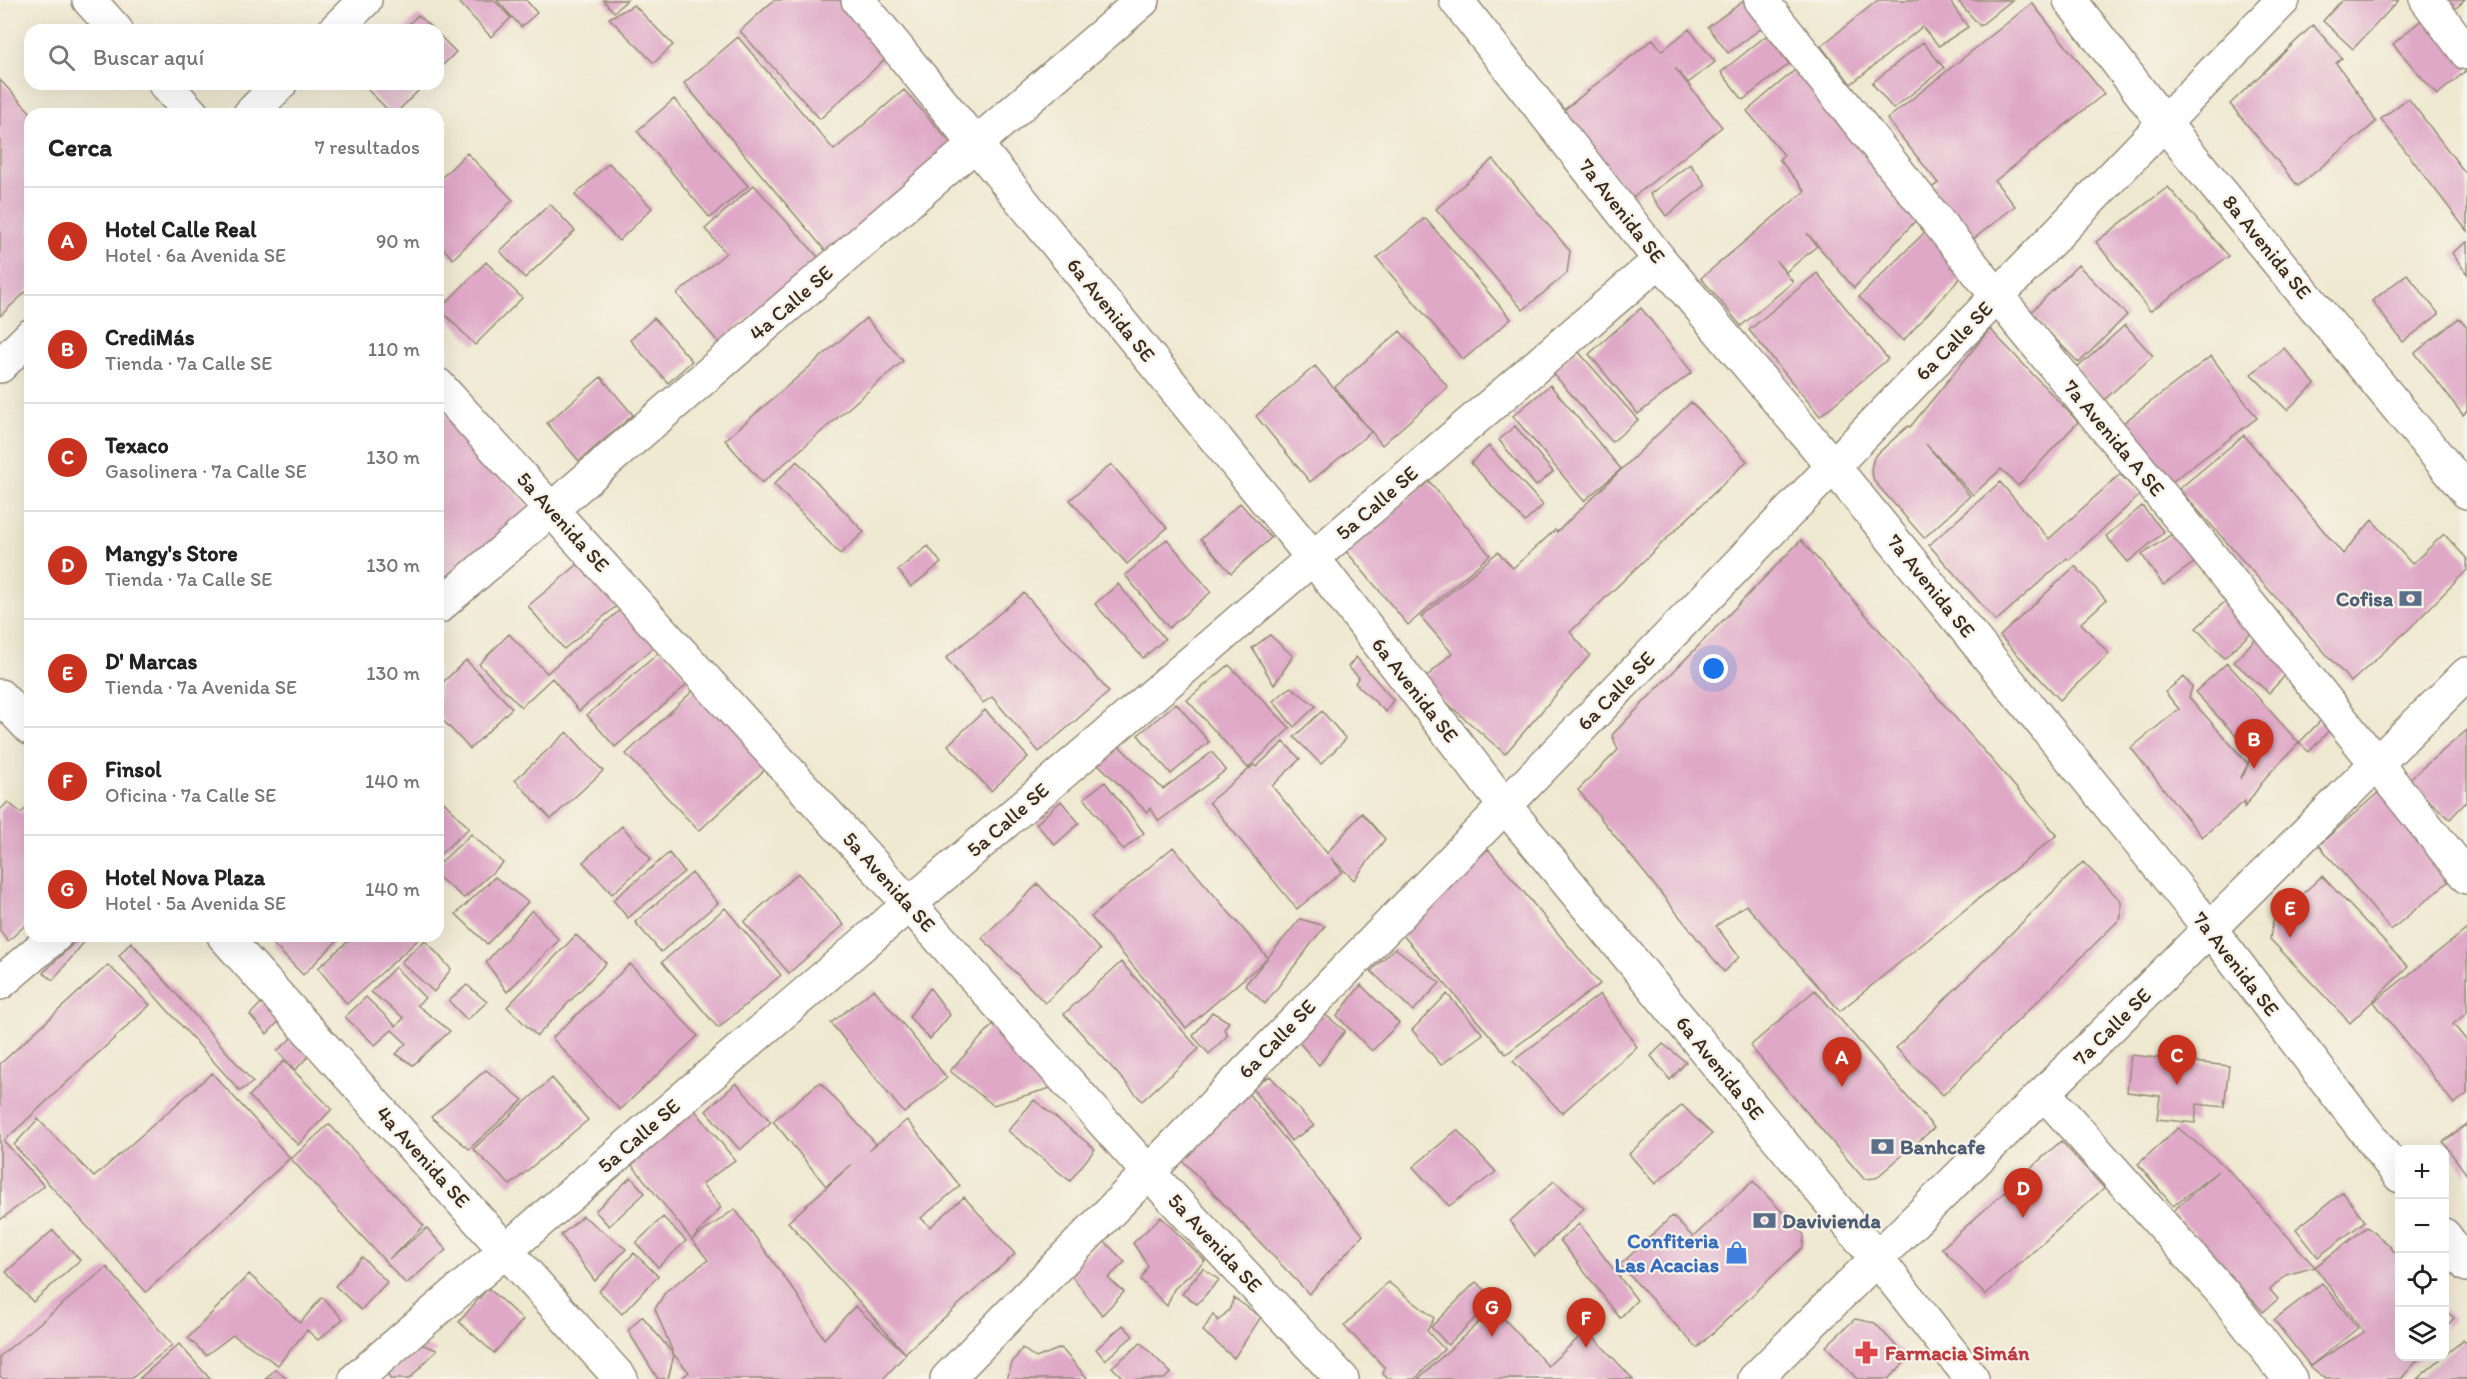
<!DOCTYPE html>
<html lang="es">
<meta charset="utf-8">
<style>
body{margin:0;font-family:Itim,sans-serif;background:#f6f6f6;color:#222}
.controls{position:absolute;right:18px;bottom:18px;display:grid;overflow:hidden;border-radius:12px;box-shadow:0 6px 24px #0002}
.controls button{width:54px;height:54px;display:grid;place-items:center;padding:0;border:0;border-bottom:2px solid #e0e0e0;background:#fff;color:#222;font:30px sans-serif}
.you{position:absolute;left:1714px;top:669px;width:21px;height:21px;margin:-15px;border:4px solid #fff;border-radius:50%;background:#1a73e8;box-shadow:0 0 0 9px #1a73e833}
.badge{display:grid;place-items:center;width:39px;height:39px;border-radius:50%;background:#c8321e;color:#fff;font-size:20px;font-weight:700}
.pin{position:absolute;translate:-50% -50px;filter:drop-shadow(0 2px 3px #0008)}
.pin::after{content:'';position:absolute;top:32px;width:21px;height:18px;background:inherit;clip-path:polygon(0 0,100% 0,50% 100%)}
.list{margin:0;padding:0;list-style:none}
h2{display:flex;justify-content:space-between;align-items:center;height:78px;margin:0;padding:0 24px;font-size:26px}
h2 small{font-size:20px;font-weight:400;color:#767676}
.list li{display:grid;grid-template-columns:39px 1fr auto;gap:18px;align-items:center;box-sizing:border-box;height:108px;padding:0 24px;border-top:2px solid #e0e0e0}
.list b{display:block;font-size:22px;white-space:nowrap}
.list p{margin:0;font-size:20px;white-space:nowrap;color:#767676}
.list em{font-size:20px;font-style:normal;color:#767676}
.icon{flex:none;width:33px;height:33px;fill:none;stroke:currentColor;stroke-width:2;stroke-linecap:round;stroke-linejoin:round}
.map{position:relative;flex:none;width:2467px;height:1379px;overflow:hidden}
.search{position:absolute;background:#fff;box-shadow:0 6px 24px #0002;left:24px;top:24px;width:420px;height:66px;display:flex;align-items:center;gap:15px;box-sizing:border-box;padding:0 21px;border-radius:18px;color:#767676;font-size:22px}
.panel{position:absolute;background:#fff;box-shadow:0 6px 24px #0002;left:24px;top:108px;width:420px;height:834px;border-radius:18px}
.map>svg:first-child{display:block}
.building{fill:#dfa8c7}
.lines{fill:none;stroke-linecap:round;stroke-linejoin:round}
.minor-casing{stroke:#958a78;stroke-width:36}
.major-casing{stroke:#958a78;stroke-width:36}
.minor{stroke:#fff;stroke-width:33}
.major{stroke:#fff;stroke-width:33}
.labels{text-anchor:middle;stroke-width:4.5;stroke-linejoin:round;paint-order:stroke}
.street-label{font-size:21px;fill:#3b2a1e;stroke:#f7f3e8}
.service-label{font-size:21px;font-weight:bold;fill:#4e5e75;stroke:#f7f3e8;text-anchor:start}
.shop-label{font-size:21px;font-weight:bold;fill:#366cbe;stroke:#f7f3e8;text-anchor:end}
.health-label{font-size:21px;font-weight:bold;fill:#be3a42;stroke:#f7f3e8;text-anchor:start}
</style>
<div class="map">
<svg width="2467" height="1379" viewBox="0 0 2467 1379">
<rect width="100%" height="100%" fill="#f7f3e8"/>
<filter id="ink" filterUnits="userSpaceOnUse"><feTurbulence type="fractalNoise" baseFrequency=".0167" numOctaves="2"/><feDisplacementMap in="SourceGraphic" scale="12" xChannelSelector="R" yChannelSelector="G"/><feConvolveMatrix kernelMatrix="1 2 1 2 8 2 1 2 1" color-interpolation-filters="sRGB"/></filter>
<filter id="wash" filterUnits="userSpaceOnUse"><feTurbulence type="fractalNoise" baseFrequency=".008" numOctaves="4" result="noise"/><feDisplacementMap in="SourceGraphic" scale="24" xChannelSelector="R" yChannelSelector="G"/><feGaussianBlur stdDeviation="1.35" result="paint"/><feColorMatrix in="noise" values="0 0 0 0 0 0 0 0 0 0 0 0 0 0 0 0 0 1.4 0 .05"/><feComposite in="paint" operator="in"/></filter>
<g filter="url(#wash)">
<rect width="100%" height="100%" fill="#efe9d1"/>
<g id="blocks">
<path class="building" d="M457,0H494L511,18L491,37Z
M497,0H526L537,13L521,27Z
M603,0H627L614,12Z
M774,0H848L894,51L820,119L740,31Z
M1745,0L1771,21L1728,53L1708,27Z
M1878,0H1949L1968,27L1939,46L1922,27L1851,84L1821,46Z
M1957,0H2012L1980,26Z
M2342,0H2399L2353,49L2323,21Z
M2447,0H2465L2455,9Z
M2032,3L2104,94L1995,181L2015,206L1971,241L1930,189L1938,183L1887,119Z
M634,5L673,45L654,63L609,18Z
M418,15L434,30H403Z
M2426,16L2467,64V70L2437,95L2393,44Z
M2313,25L2342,58L2336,63L2363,100L2376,122L2298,186L2230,104Z
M1689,29L1715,62L1688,83L1675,68L1722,127L1632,198L1564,110L1653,39L1662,51Z
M438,34L456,52L438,70Z
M1767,35L1789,64L1743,100L1721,72Z
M738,37L834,150L904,90L955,148L829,255L684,83Z
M1923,42L1944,68L1893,109L1872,83Z
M1796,69L1917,219L1854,288L1807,233L1817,246L1786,272L1776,261L1793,282L1741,326L1701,278L1805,191L1779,159L1784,155L1747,111Z
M0,80L32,114L30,288L0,316Z
M362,84H425L395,114H392Z
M2408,98L2467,175V231L2381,119Z
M674,99L748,186L710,218L637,131Z
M467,153L513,200L453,259L442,247L438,251V181Z
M1493,159L1570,251L1567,273L1523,310L1436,209Z
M609,163L652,208L619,241L575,195Z
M1690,164L1706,185L1666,216L1650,194Z
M754,185L826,266L778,310L768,301L719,343L677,294L726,253L705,229Z
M2168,187L2229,256L2150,311L2096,242Z
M550,204L575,231L525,278L500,251Z
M1425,218L1511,319L1463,360L1377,258Z
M1926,231L1963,275L1903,341L1859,297Z
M2467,242V274L2452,253Z
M486,262L522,298L475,345L440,309Z
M2078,265L2127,315L2079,363L2030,313Z
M1817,273L1888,359L1820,416L1749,330Z
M2407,274L2439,314L2403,342L2372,301Z
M1641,308L1692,372L1638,414L1589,354Z
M654,318L692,361L668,383L630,340Z
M866,318L903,361L762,483L725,440Z
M2459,318L2467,328V411L2463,415L2415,353Z
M2125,325L2153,356L2104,400L2076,369Z
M1990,329L2078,422L2018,486L2001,469L1973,495L1926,444L1970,496L1924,538L1874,481L1871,469L1874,457L1908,426L1910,427Z
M1400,331L1448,387L1382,445L1335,387Z
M2284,348L2315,384L2287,410L2251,374Z
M1577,350L1638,420L1612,442L1552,372Z
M2211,356L2257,418L2165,487L2119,426Z
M1315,366L1371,432L1310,482L1256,416Z
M601,377L633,415L579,461L547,423Z
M1550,385L1621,469L1584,501L1513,416Z
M1691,402L1747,461L1570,632L1590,655L1505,754L1422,681L1452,653L1421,617L1498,552L1513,568L1555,530L1557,532Z
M438,406L529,508L447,582L438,572Z
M1515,426L1553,472L1536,486L1499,440Z
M2244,435L2343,554L2372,520L2412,564L2444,534L2467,559V570L2410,628L2351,682L2179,489Z
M1489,446L1543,505L1525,522L1471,463Z
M797,461L864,532L840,554L774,484Z
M1111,464L1167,528L1127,564L1070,500Z
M2120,474L2140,495L2069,560L2067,558L1996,621L1929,545L2000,482L2049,539Z
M1429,481L1490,555L1408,625L1346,551Z
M1240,503L1271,538L1231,573L1201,539Z
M2142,506L2164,532L2128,562L2106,536Z
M2182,527L2202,557L2163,585L2142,555Z
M1167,539L1211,592L1169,628L1125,575Z
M1801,540L2057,835L1840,1011L1746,905L1716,926L1739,957L1724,972L1578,790L1618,750L1612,735Z
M928,546L941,563L911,587L898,570Z
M588,556L624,600L564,649L528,606Z
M2075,566L2106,600L2081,623L2109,654L2060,700L2000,636Z
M1118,584L1165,639L1143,658L1095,604Z
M1024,593L1109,692L1039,752L992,697L983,703L946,658Z
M2229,598L2256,628L2224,658L2196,628Z
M627,604L660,642L579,711L552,678L521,707L479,664L509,634L547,673Z
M2260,634L2294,666L2269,693L2234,662Z
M1270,635L1293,656L1274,685L1252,648Z
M662,650L690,682L615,747L587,715Z
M1356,657L1393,700L1386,712L1355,683L1359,677L1348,667Z
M466,660L512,708L470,749L438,715V687Z
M2227,663L2299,743L2266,777L2244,808L2245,801L2202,837L2131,748L2179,709L2165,692L2184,677L2192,687L2189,697L2248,764L2240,779L2244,774L2248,764L2252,753L2195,692Z
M1229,665L1290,728L1248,768L1187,700Z
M699,685L772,763L699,831L626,754Z
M1291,687L1316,706L1294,727L1273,701Z
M1176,703L1209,742L1171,774L1138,735Z
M985,710L1028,757L991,791L948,745Z
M1322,711L1346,739L1321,764L1294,737Z
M2325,716L2334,725L2309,752L2299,743Z
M2467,730V801L2450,819L2407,781Z
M567,732L603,771L551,819L515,780Z
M1284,742L1300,759L1272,786L1327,853L1362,813L1385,839L1354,880L1331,858L1342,872L1297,909L1209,802L1254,765L1256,767Z
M1117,744L1163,789L1212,752L1226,770L1159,821L1150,808L1147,812L1098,764Z
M1105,782L1144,833L1123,850L1084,798Z
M2381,790L2455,876L2391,930L2319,845Z
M438,796L469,828L438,856Z
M1061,801L1079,823L1055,845L1036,824Z
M8,802L21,813L30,805V921L8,941L0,931V810Z
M622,826L651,859L612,894L583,862Z
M471,834L503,863L464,898L438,877V865Z
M1173,847L1268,958L1186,1028L1091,917Z
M1488,849L1600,984L1506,1054L1401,933Z
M669,853L684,872L628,918L613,900Z
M2083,862L2121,901V918L1943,1095L1896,1048Z
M692,873L718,903L661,952L635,922Z
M798,873L844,925L789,973L744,922Z
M2322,876L2408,967L2350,1023L2270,939L2273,921Z
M495,877L528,902L487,944L456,914Z
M1038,884L1100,950L1045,1003L982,938Z
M725,908L781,975L718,1028L662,962Z
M532,910L559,940L507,992L486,962Z
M1300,919L1325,926L1265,1004L1245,985Z
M2467,929V1013L2453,1024L2467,1041V1094L2454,1104L2374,1002Z
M576,935L606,963L537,1036L507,1007Z
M283,936H342L303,975L273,944Z
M354,936H416L419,939L347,1004L318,968Z
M79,938L85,941L53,980L43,973Z
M425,940L451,969L434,992L401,962Z
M131,942L152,966L253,1082L240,1091L119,956Z
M1395,948L1440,983L1413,1011L1371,971Z
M1121,962L1199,1049L1142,1101L1064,1014Z
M630,964L698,1036L620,1110L552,1038Z
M108,965L150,1005L4,1141L44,1186L0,1220V1064Z
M395,967L425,998L417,1005L450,1031L413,1065L396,1054L406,1043L392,1030L375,1045L345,1017L366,997L396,1026L404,1018L371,992Z
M467,985L487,1002L467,1020L449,1001Z
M1361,985L1399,1023L1372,1051L1337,1016Z
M930,988L950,1015L930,1039L909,1017Z
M874,989L947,1078L904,1113L831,1023Z
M1815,990L1934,1128L1876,1178L1864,1179L1750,1046Z
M1447,994L1483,1034L1441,1065L1412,1030Z
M1600,994L1637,1047L1562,1113L1513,1061Z
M263,1001L281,1019L267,1034L250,1015Z
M1212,1012L1229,1022L1224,1029L1228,1035L1209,1054L1193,1036Z
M1322,1012L1345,1031L1319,1065L1297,1040Z
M999,1018L1061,1085L993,1105L950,1071Z
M296,1034L313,1052L295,1070L277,1051Z
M1663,1044L1686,1062L1670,1080L1651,1056Z
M2131,1055L2229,1066L2224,1107L2197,1104L2195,1123L2157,1119L2160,1096L2127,1092Z
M284,1061L332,1109L298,1145L249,1096Z
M486,1070L523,1100L469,1149L431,1117Z
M212,1073L290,1158L146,1292L14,1145L38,1119L94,1177Z
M1270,1076L1314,1126L1291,1141L1251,1087Z
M552,1078L588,1120L510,1185L473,1149Z
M820,1082L876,1144L869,1150L907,1120L960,1186L921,1218L930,1227L964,1197L1015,1254L905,1353L788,1222L852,1164L826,1186L773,1121Z
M736,1083L771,1122L740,1150L706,1111Z
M1247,1092L1363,1235L1309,1294L1183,1161Z
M1034,1100L1095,1149L1070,1181L1008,1131Z
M1682,1105L1712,1134L1655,1184L1629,1154Z
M694,1109L735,1160L702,1184L721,1207L693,1239L735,1209L798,1296L824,1339L855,1306L906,1354L883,1379H681L689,1372L674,1355L668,1379H658L628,1331L642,1316L674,1355L655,1309L666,1291L708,1260L625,1156Z
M329,1124L424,1226L389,1259L427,1228L446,1250L406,1284L291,1159Z
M2467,1124V1175L2443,1142Z
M2178,1128L2225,1166L2315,1267L2286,1275L2270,1290L2278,1299L2263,1312L2173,1211L2218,1171L2173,1206L2138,1164Z
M1457,1130L1496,1172L1449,1206L1413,1167Z
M2061,1141L2104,1188L1985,1295L1942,1248Z
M631,1177L645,1193L609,1226L595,1211Z
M1554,1181L1584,1208L1535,1256L1510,1221Z
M1753,1181L1804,1235L1803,1247L1697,1348L1620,1265L1672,1216L1693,1237Z
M2343,1192L2365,1221L2318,1257L2296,1229Z
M583,1216L626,1249L595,1281L561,1235Z
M663,1217L686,1241L658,1267L636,1243Z
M1161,1217L1205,1261L1174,1289L1167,1306L1141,1280L1148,1266L1133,1243Z
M1579,1224L1637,1300L1620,1318L1560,1240Z
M2367,1227L2388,1244L2400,1259V1356H2421L2401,1379H2326L2310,1366L2274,1320L2322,1283L2358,1328L2310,1366L2364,1332L2315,1267Z
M53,1230L80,1260L33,1302L6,1272Z
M1104,1241L1125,1262L1108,1278L1124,1292L1102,1315L1067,1270Z
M634,1253L658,1276L622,1314L599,1291Z
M362,1257L387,1282L361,1310L335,1286Z
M107,1267L172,1345L131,1379H3L0,1376V1356Z
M1203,1268L1219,1280L1197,1304L1182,1294Z
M249,1274L300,1323L322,1297L343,1319L318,1340L307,1330L278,1365L233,1335L206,1355L188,1338Z
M1388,1282L1434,1318L1427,1331L1444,1349L1415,1379H1388L1383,1374L1385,1368L1344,1326Z
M1476,1282L1495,1298L1448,1345L1431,1327Z
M488,1288L523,1320L494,1353L459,1322Z
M1234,1298L1261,1317L1234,1358L1203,1331L1213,1314L1218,1321L1229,1310Z
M1494,1308L1548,1366L1587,1330L1633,1379H1418Z
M2444,1309L2454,1318L2444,1329Z
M1855,1319L1875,1323L1908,1359L1888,1379H1857L1826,1346Z
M1123,1325L1133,1336L1105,1360L1096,1349Z
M2463,1340L2467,1345V1379H2417Z
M1141,1343L1171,1373L1164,1379H1124L1112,1367Z
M179,1344L210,1379H139Z
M421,1344L437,1350L409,1379H390L388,1374Z
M1022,1348L1036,1358L1061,1348L1088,1379H1007L1012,1363Z
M275,1369L287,1379H266Z"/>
</g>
</g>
<g filter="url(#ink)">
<use href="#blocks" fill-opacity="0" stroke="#958a78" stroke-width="1.5"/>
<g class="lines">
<defs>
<path id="minor" d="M89,0L116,30
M858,0L1313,558L1505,806L1878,1260L1972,1379
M1456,0L1660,260L1833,466L2210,929L2400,1176
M1761,0L1997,296L2185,524L2467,877
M2070,0L2164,123L2467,492
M2427,0L2467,53
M335,30L365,0
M165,84L192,114
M250,114L280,84
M0,366L30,336
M438,385L909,904L1148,1172L1342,1379
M438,607L1143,0
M0,696L30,728
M224,936L621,1379
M0,983L55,936
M2045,1094L2223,1293L2290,1379
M2444,1235L2467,1265
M356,1379L1660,260
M947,1379L1505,806L2283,0"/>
<path id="major" d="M1755,1379L2467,674"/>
</defs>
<use href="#minor" class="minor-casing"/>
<use href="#major" class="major-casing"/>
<use href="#minor" class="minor"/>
<use href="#major" class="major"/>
</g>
</g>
<defs>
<symbol id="bank-bare" viewBox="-9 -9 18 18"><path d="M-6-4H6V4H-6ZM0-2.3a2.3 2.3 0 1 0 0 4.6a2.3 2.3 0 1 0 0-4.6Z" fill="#5c6f8a" stroke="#f7f3e8" stroke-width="2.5" paint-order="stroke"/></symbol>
<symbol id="shop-bare" viewBox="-9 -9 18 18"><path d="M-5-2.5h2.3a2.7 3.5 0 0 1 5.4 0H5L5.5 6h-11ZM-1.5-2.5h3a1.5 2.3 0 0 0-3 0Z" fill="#3f7fe0" stroke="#f7f3e8" stroke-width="2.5" paint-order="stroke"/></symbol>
<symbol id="pharmacy-bare" viewBox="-9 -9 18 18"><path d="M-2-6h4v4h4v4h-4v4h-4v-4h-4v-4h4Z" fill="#e0444e" stroke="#f7f3e8" stroke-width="2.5" paint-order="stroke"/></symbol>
</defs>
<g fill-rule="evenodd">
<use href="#bank-bare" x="2394" y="582" width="33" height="33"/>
<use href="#bank-bare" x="1866" y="1130" width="33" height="33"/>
<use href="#bank-bare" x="1748" y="1204" width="33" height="33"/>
<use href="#shop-bare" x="1720" y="1236" width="33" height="33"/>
<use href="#pharmacy-bare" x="1850" y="1336" width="33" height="33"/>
</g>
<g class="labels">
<g class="street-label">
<text transform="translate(1622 211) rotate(52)" y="7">7a Avenida SE</text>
<text transform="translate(2267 247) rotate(51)" y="7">8a Avenida SE</text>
<text transform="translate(791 303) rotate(-41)" y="7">4a Calle SE</text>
<text transform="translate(1111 310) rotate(51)" y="7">6a Avenida SE</text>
<text transform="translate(1954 341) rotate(-46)" y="7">6a Calle SE</text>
<text transform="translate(2114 438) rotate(50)" y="7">7a Avenida A SE</text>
<text transform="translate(1377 503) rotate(-41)" y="7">5a Calle SE</text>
<text transform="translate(563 522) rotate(48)" y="7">5a Avenida SE</text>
<text transform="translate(1931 586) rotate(51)" y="7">7a Avenida SE</text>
<text transform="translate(1415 690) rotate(52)" y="7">6a Avenida SE</text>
<text transform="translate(1616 691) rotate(-46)" y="7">6a Calle SE</text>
<text transform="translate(1008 820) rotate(-41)" y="7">5a Calle SE</text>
<text transform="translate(889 882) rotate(48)" y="7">5a Avenida SE</text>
<text transform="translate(2236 964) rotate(52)" y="7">7a Avenida SE</text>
<text transform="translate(2112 1027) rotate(-45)" y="7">7a Calle SE</text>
<text transform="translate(1277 1039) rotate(-46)" y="7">6a Calle SE</text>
<text transform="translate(1720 1068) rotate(51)" y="7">6a Avenida SE</text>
<text transform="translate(639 1136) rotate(-41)" y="7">5a Calle SE</text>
<text transform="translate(423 1157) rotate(48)" y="7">4a Avenida SE</text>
<text transform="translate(1215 1243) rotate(47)" y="7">5a Avenida SE</text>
</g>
<g class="service-label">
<text x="2393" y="606" text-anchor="end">Cofisa</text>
<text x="1900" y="1154">Banhcafe</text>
<text x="1782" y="1228">Davivienda</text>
</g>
<g class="shop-label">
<text x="1719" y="1248">Confiteria<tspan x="1719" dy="24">Las Acacias</tspan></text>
</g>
<g class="health-label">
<text x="1885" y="1360">Farmacia Simán</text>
</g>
</g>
</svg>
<div class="controls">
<button>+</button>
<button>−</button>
<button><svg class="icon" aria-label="locate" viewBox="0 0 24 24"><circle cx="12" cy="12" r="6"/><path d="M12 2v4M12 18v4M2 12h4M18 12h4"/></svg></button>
<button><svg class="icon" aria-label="layers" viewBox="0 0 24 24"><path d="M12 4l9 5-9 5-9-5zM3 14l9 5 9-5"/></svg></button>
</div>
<div class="you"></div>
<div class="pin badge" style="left:1842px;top:1087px">A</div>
<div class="pin badge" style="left:2254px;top:769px">B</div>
<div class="pin badge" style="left:2177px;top:1085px">C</div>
<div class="pin badge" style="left:2023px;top:1218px">D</div>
<div class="pin badge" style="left:2290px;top:938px">E</div>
<div class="pin badge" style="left:1586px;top:1348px">F</div>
<div class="pin badge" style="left:1492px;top:1337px">G</div>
<div class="search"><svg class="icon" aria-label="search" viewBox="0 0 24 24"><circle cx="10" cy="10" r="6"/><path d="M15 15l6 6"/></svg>Buscar aquí</div>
<section class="panel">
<h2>Cerca<small>7 resultados</small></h2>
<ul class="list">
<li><span class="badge">A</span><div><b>Hotel Calle Real</b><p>Hotel · 6a Avenida SE</p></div><em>90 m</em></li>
<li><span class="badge">B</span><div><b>CrediMás</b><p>Tienda · 7a Calle SE</p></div><em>110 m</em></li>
<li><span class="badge">C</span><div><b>Texaco</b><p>Gasolinera · 7a Calle SE</p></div><em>130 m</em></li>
<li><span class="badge">D</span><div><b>Mangy's Store</b><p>Tienda · 7a Calle SE</p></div><em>130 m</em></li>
<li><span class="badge">E</span><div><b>D' Marcas</b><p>Tienda · 7a Avenida SE</p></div><em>130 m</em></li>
<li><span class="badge">F</span><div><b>Finsol</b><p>Oficina · 7a Calle SE</p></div><em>140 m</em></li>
<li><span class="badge">G</span><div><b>Hotel Nova Plaza</b><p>Hotel · 5a Avenida SE</p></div><em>140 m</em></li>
</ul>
</section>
</div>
